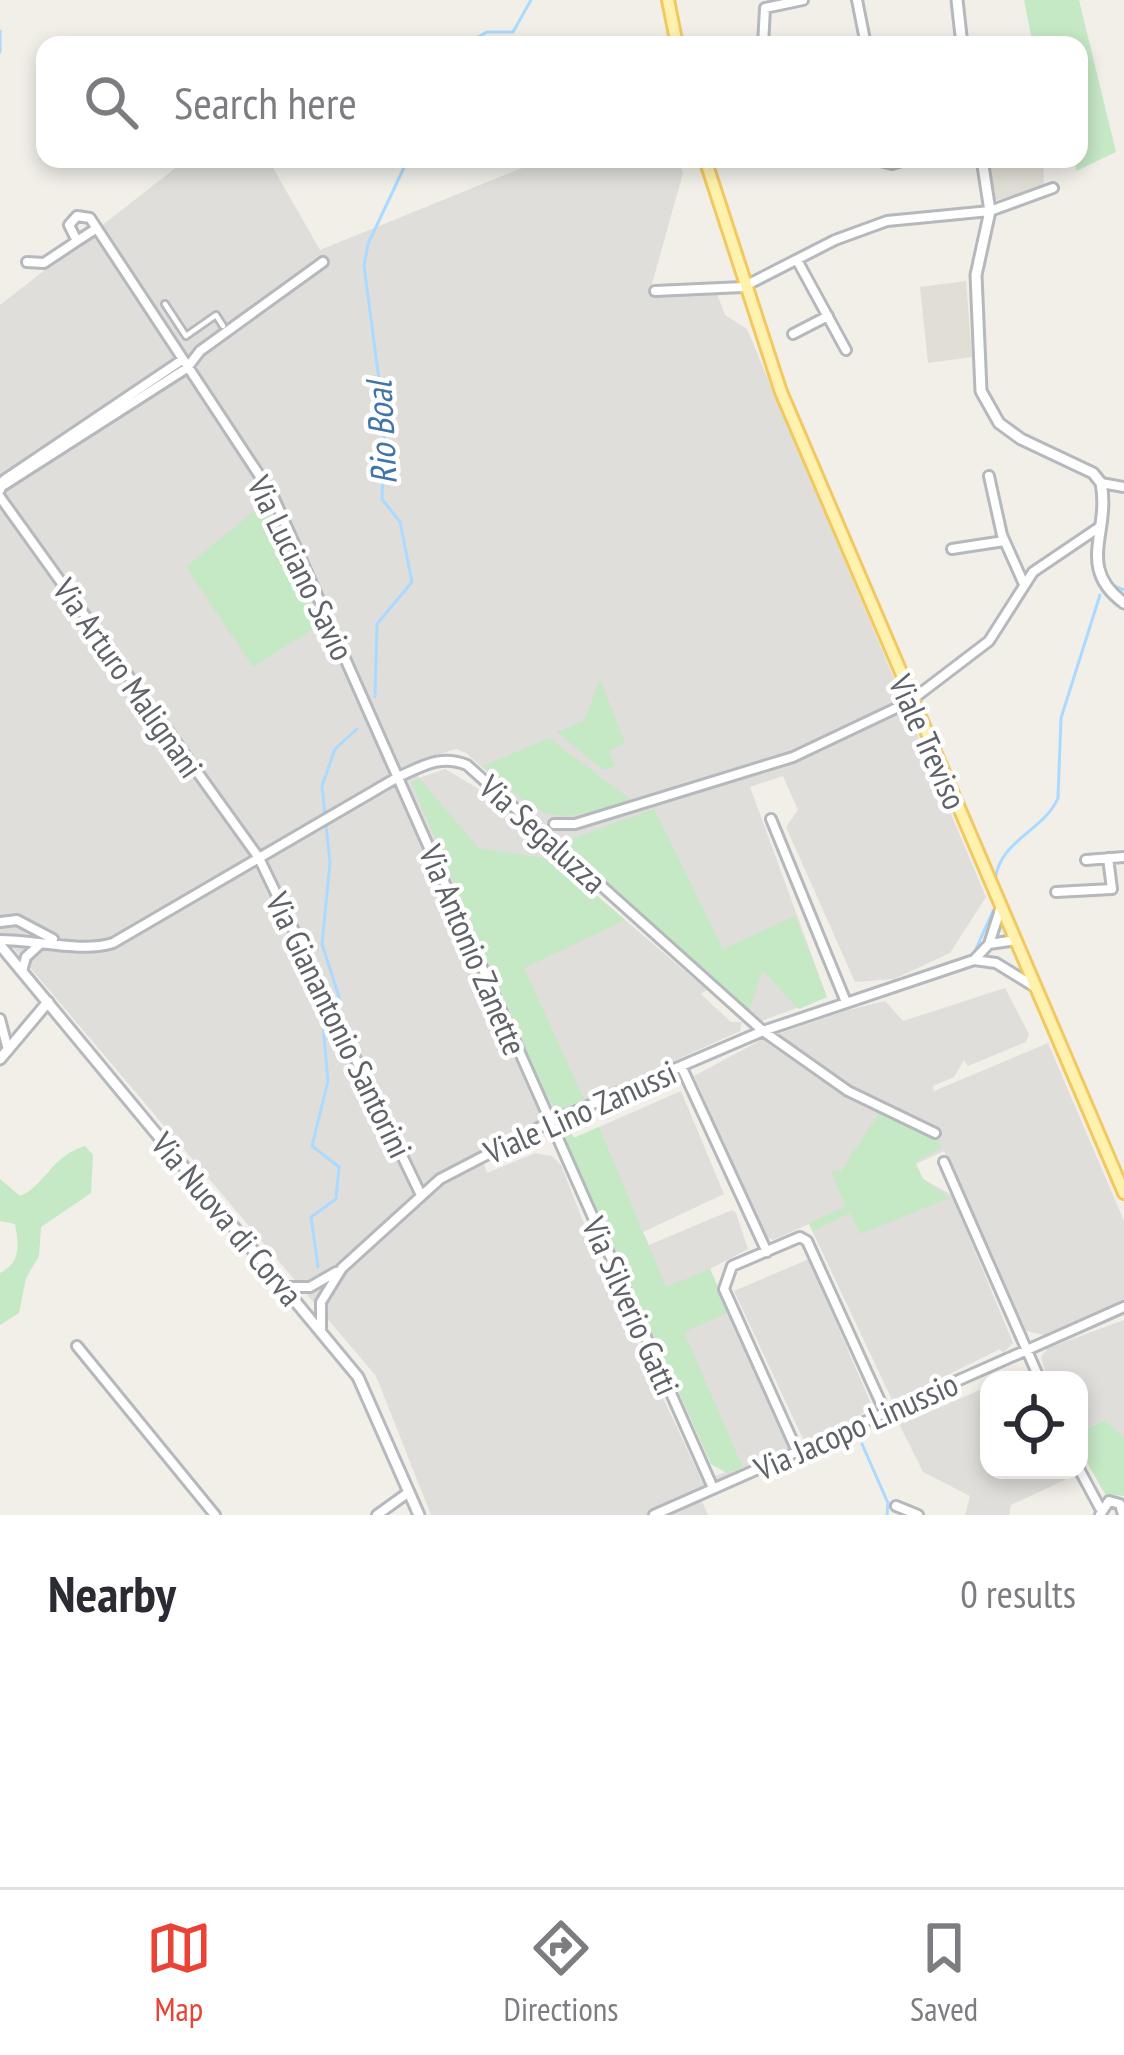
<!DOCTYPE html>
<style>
body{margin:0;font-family:"PT Sans Narrow",sans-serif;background:#f7f7f7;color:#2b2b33}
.controls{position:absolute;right:36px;bottom:36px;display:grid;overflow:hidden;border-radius:24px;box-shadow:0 6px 18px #0003}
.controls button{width:108px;height:108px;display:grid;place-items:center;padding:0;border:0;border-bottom:3px solid #e1e1e2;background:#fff;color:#2b2b33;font:60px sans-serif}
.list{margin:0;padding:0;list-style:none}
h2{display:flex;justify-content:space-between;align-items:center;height:156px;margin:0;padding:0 48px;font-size:51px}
h2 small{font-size:39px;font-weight:400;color:#7c7c81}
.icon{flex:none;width:66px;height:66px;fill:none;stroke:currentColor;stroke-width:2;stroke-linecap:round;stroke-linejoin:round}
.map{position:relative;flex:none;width:1124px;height:1515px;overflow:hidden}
.search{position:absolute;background:#fff;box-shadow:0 6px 18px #0003;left:36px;right:36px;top:36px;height:132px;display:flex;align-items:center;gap:30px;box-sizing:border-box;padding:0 42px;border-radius:24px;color:#7c7c81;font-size:45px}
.sheet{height:372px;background:#fff}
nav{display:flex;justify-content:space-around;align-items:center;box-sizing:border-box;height:168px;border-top:3px solid #e1e1e2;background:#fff;font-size:33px;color:#7c7c81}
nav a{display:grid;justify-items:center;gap:6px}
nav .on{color:#ea4335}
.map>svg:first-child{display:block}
.industrial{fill:#e0deda}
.education{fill:#e1ded6}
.green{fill:#c5e8c5}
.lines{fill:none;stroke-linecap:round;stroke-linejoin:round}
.stream{stroke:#aadaff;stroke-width:3}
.pedestrian-casing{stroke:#b5b8bc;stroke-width:10}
.minor-casing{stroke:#b5b8bc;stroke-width:14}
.tertiary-casing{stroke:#b5b8bc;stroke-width:15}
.secondary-casing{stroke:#b6babf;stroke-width:15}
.primary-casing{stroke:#f2c960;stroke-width:16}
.pedestrian{stroke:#fff;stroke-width:4.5}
.minor{stroke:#fff;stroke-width:8}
.tertiary{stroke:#fff;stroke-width:9}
.secondary{stroke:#fff;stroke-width:9}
.primary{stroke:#fff2af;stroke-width:10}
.labels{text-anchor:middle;stroke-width:9;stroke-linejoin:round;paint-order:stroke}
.street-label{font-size:33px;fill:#5f6368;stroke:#fff}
.water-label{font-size:36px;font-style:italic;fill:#4174aa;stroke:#fff}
</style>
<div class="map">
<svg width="1124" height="1515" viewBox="0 0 1124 1515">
<rect width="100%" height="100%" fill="#f1efe8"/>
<path class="industrial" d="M187,159H268L320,250L544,159H678L683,173L652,284L658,296L716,291L725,315L747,329L986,897L950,953L894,979L855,982L786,827L798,810L783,776L750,787L827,997L761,1021L466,753L456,749L412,763L419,778L445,769L487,794L555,860L707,990L701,994L731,1022H742L740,1031L479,1149L487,1173L535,1153L552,1156L561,1165L597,1257L702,1481L726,1472L711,1464L563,1135L570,1131L574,1138L681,1091L724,1194L643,1232L649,1245L732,1210L736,1213L748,1249L710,1269L789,1448L804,1441L734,1291L809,1259L872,1406L852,1421L855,1432L701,1499L708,1515H431L376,1376L0,932V305Z
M1005,988L1029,1034L1026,1042L968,1066L964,1060L954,1077L933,1086L934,1091L1048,1043L1124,1221V1300L1044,1335L1026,1331L944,1151L916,1164L923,1179L950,1194L955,1203L1013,1343L1003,1353L1000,1349L893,1402L809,1224L773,1240L763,1235L694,1076L761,1040L845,1011L885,1001L903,1021Z
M1124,1320V1437L1105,1420L1079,1432V1380H1048L1041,1357L1048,1348Z
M989,1386V1470H1073L1075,1475L1011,1505L1009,1515H965L970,1496L923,1472L895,1416L904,1423Z"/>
<path class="education" d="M1043,159L1044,187L993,201L988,161Z
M966,281L972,357L928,363L920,287Z"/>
<path class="green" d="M1024,0H1079L1116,152L1076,171L1079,45H1033Z
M264,503L320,625L253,667L186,567Z
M600,679L625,743L609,751L615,766L603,770L557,732L584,721Z
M549,738L630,799C548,828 547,821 483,766Z
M419,778L479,848L555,860L625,920L524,968L584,1099L560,1110L547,1098L411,782Z
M654,809L723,949L795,916L827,997L799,1009L762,970L749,1013L563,842Z
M880,1112L938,1137L941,1148L915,1162L923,1179L949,1198L860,1234L850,1213L813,1231L809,1223L845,1207L831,1170L841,1171Z
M599,1127L666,1287L710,1269L729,1312L684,1332L743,1468L727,1473L711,1464L563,1135L570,1131L574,1138Z
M85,1146L93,1155L91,1193L41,1227L39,1256L26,1278L19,1313L0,1325V1273C21,1263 19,1244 15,1224L0,1221V1179L20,1196C44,1187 51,1156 85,1146Z
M1105,1420L1124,1437V1496L1105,1494L1079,1448L1088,1442L1084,1430Z"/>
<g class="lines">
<path class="stream" d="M0,31V52
M464,45L487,32H513L531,0
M1112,585L1124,590
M375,697L377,624L412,582L400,522L382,499L385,425L364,266L368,244L408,159
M995,881C999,840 1044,831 1058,798L1061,718L1100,595
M975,951L993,911
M340,1000L322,944L330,863L322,786L335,749L357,729
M318,1267L311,1217L336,1199L339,1167L312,1146L328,1081L322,1014
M862,1444L888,1503L887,1515"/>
<defs>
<path id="pedestrian" d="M165,304L186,336L216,315L223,326"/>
<path id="minor" d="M857,0L866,45
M763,45L765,8L803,0
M873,159L892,164L908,159
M94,230L77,241L69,225L77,216L90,218L273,496L713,1488
M797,260L846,350
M27,262L44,263L77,241
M655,291L743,287L835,240L887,221L990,211L1053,188
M793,334L828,316
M989,476L1002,535L1023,582
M1101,483L1124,487
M1,487L187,368L200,351L323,262
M0,490L4,480L182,360
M0,497L259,858L420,1193
M952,549L1004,541
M771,819L846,1002
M554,824H575L793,757L909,702L989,641L1033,572L1101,526
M1086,860L1124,857
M1056,892L1112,889L1108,858
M0,922L17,920L53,939
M0,940C35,940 83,953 113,943L398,777C423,766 441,754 467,765L763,1031L848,1091L935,1133
M989,944L1016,940
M974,960L989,944L1000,910
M22,971L26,957L40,944
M0,1019L8,1050
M681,1066L767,1252
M944,1162L1040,1380
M284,1287H310L336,1272
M321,1331V1302L342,1268L440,1179L548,1123L763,1031L974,960L996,963L1035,987
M77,1346L215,1515
M797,1451L724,1289L732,1266L800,1237L807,1241L885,1412
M1079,1469L1100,1508
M896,1506L918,1515
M377,1515L409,1492
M654,1515L1124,1307
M1100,1515L1109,1501L1120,1504L1123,1515"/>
<path id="tertiary" d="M957,0L962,45
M982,159L990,211L976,275L981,391L999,423L1021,439L1093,473L1101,483C1111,532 1075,567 1124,603
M0,1059L48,1002"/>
<path id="secondary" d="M0,945L358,1377L419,1515"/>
<path id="primary" d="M668,0L677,45
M705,159L781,392L1124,1193"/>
</defs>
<use href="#pedestrian" class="pedestrian-casing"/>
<use href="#minor" class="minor-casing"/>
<use href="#tertiary" class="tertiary-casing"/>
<use href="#secondary" class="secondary-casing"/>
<use href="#primary" class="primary-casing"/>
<use href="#pedestrian" class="pedestrian"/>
<use href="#minor" class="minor"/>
<use href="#tertiary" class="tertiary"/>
<use href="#secondary" class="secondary"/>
<use href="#primary" class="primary"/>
</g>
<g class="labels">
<g class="street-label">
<text transform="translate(301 568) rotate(64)" y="12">Via Luciano Savio</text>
<text transform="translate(128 678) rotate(55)" y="12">Via Arturo Malignani</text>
<text transform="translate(928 742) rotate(66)" y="12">Viale Treviso</text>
<text transform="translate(543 834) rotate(42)" y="12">Via Segaluzza</text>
<text transform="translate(473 950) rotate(67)" y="12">Via Antonio Zanette</text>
<text transform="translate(339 1025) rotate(64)" y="12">Via Gianantonio Santorini</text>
<text transform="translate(580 1112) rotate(-24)" y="12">Viale Lino Zanussi</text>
<text transform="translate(227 1219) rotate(50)" y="12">Via Nuova di Corva</text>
<text transform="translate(631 1306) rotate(66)" y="12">Via Silverio Gatti</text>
<text transform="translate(856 1426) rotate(-24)" y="12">Via Jacopo Linussio</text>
</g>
<g class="water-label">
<text transform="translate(381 433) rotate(-93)" y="13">Rio Boal</text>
</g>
</g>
</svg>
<div class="controls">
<button><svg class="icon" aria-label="locate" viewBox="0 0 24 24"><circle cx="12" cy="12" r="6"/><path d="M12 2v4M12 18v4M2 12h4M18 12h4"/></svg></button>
</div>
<div class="search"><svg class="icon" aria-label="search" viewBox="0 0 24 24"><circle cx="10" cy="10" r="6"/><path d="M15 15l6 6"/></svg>Search here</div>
</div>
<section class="sheet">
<h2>Nearby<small>0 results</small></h2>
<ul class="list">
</ul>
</section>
<nav>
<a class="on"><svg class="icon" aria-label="map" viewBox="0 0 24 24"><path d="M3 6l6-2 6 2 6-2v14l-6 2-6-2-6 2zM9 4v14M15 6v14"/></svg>Map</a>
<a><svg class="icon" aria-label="directions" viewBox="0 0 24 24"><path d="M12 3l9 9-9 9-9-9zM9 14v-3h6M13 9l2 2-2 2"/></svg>Directions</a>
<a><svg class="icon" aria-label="saved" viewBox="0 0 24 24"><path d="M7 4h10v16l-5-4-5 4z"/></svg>Saved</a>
</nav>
